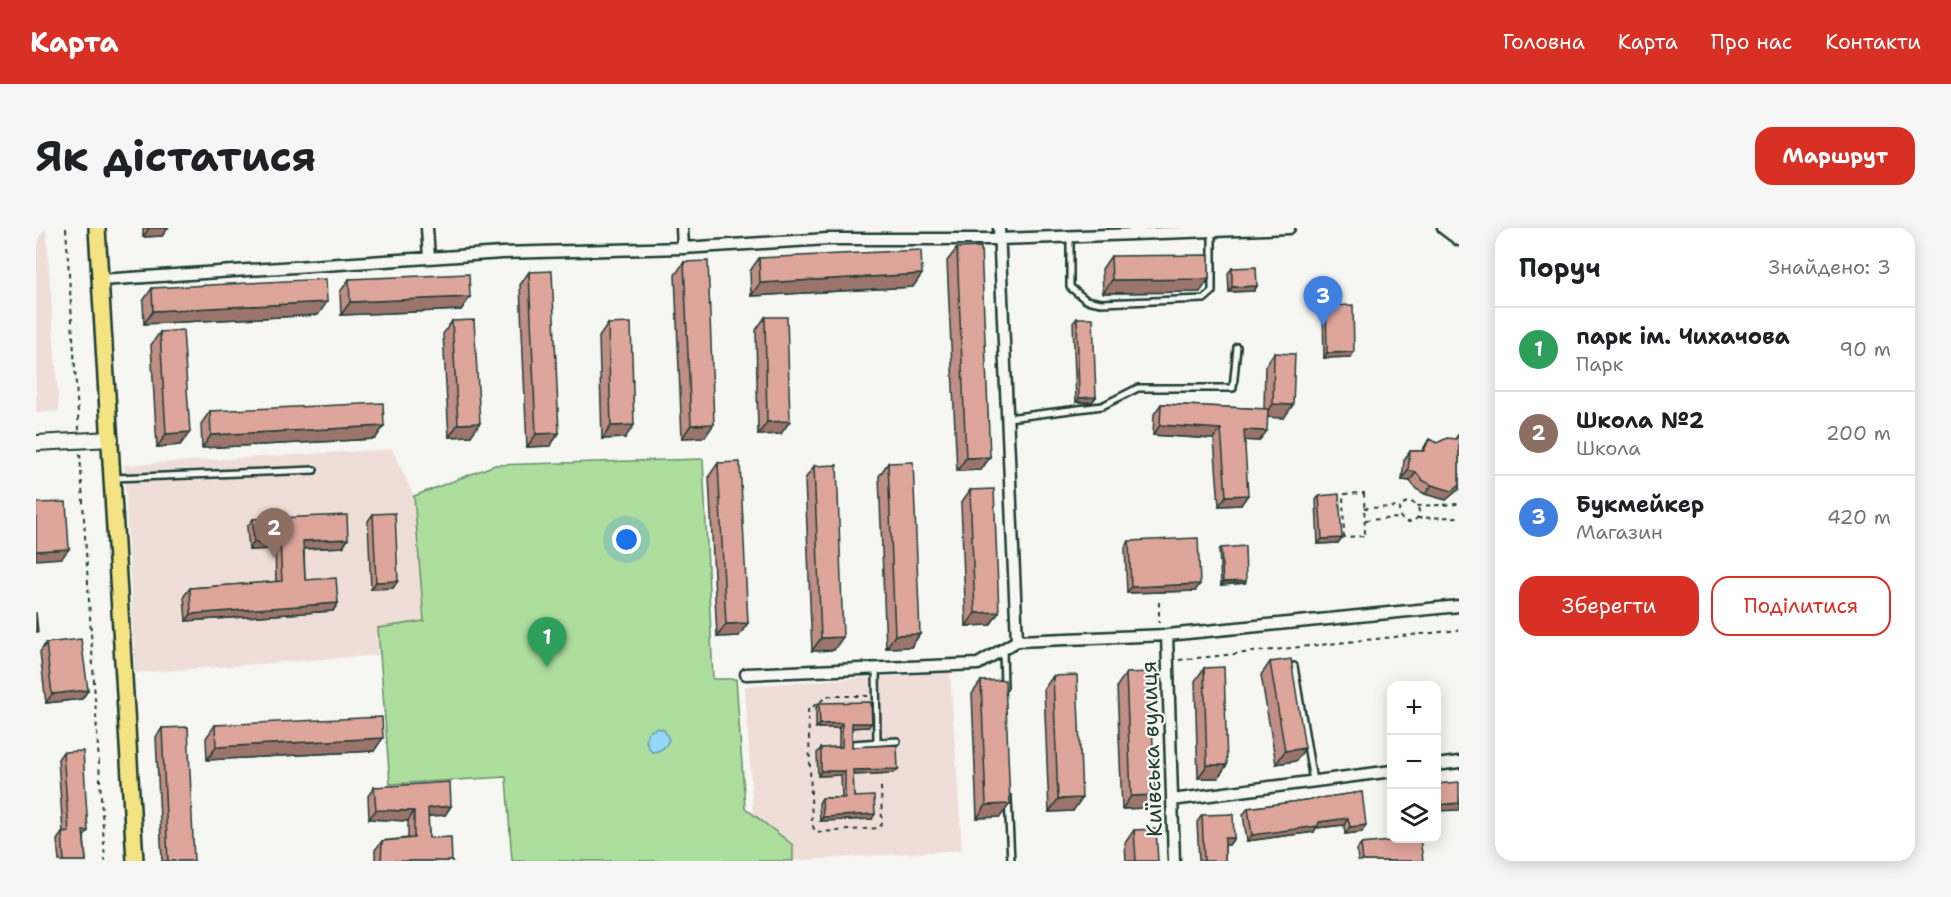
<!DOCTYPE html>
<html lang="uk">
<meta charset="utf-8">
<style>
body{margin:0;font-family:"Shantell Sans",sans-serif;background:#f6f6f6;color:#202124}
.controls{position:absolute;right:18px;bottom:18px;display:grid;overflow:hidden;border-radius:12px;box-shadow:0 3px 15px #0003}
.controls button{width:54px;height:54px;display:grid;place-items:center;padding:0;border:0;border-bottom:2px solid #e0e0e0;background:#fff;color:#202124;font:30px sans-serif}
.you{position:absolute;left:591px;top:312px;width:21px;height:21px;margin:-15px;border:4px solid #fff;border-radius:50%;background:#1a73e8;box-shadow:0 0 0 9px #1a73e833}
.badge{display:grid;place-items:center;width:39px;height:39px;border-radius:50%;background:#d93025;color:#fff;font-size:20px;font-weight:700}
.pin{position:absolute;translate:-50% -50px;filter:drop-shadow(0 2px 3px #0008)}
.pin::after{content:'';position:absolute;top:32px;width:21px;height:18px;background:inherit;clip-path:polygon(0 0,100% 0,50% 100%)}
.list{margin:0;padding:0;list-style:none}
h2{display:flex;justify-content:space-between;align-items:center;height:78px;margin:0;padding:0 24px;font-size:26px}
h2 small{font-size:20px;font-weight:400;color:#757577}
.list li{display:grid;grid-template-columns:39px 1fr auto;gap:18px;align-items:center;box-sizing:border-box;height:84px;padding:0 24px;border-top:2px solid #e0e0e0}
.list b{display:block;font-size:22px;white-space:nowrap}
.list p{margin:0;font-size:20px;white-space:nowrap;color:#757577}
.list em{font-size:20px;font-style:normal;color:#757577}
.actions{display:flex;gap:12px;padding:18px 24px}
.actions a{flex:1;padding:14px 0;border:2px solid #d93025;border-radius:18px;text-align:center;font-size:21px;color:#d93025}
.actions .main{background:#d93025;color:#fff}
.icon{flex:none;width:33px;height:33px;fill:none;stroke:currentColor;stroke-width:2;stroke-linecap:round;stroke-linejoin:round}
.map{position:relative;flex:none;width:1423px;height:633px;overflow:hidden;border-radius:18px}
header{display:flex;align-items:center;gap:36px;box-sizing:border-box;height:84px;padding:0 30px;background:#d93025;color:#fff}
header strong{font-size:28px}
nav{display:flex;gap:33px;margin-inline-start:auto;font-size:21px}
.intro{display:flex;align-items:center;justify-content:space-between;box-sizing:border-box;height:144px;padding:0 36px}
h1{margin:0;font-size:42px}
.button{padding:15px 27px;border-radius:18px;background:#d93025;color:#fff;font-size:21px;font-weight:700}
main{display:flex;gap:36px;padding:0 36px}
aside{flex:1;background:#fff;border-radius:18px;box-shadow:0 3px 15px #0003}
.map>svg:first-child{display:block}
.built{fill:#efded8}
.green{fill:#adde9e;stroke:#668e69;stroke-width:1.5}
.water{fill:#95d7f7;stroke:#6699a9;stroke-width:1.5}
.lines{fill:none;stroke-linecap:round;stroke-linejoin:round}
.lane-casing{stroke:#1f3d34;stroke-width:10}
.street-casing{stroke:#1f3d34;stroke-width:15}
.secondary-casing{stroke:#1f3d34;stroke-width:18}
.primary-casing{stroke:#1f3d34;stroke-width:20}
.path{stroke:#1f3d34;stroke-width:2;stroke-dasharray:4.5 4.5;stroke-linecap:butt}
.lane{stroke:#f6f6f2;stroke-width:5}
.street{stroke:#f6f6f2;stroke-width:10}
.secondary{stroke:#f6f6f2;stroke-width:14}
.primary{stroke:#f4e382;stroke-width:15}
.wall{fill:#bf8e85;stroke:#1f3d34;stroke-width:1.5}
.shaded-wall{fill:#9b746c;stroke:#1f3d34;stroke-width:1.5}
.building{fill:#dea59b;stroke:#1f3d34;stroke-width:1.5}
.labels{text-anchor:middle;stroke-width:4.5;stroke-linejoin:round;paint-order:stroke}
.street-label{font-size:22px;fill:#1f3d34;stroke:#f6f6f2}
</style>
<header>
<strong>Карта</strong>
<nav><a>Головна</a><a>Карта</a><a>Про нас</a><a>Контакти</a></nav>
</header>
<div class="intro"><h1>Як дістатися</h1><a class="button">Маршрут</a></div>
<main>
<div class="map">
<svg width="1423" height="633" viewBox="0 0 1423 633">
<rect width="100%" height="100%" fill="#f6f6f2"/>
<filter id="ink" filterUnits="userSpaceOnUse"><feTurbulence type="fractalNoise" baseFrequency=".0167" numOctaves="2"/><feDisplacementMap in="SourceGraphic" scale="12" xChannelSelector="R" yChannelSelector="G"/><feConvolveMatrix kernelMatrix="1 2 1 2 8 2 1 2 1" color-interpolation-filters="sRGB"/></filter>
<g filter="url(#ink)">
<path class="built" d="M0,0H10L23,183L0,185Z
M356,221L378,268L388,393L342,400L345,427L99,445L88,237Z
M914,444L926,622L752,633H720L709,458Z"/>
<path class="green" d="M667,231L677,451H700L709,580L757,617V633H476L470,549L354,556L342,400L388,393L378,268L459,237Z"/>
<path class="water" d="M621,500L628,502L633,512C629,520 625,523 616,524C610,517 609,513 612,504Z"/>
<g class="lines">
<defs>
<path id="lane" d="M1034,8V59L1050,72L1065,75L1168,71L1176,64V3
M972,190L1066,178L1102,160H1197L1201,119
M79,250L278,242
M967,422L968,459
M1258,438L1277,553
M840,440L841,514
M816,516L861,513
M972,570L975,633"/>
<path id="street" d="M391,0L393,30
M646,0L647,20
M963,0L981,413
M1407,0L1423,12
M65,52L466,25L647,20L792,11H964L1253,0
M1131,407L1138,633
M710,446L942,436L981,413L1131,407L1423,378
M1400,537L1423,534
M1136,572L1356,543"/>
<path id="secondary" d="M0,215L75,211"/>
<path id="primary" d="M61,0L99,633"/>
</defs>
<use href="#lane" class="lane-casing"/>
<use href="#street" class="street-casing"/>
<use href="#secondary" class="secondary-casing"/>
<use href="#primary" class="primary-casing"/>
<path class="path" d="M30,0L43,202
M44,226L69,633
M1328,265L1329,308L1308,309L1307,266Z
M1363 284a10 10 0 1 1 20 0a10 10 0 1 1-20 0Z
M1381,278L1423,276
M1328,280L1364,279
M1381,290L1423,289
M1329,292L1365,290
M1123,374V395
M1143,432L1423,402
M832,468H792L772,482L776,596L779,603L785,604L843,600L846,596L845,558"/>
<use href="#lane" class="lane"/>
<use href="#street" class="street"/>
<use href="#secondary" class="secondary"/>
<use href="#primary" class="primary"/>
</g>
<path class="wall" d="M107,0H132L126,8L107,9Z
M921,20L954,229L945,242L921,243L911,33Z
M1075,28L1164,64L1067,65L1066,41Z
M723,30L877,59L715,68L714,43Z
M648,34L669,209L646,210L639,47Z
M1196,40L1221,58L1218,63L1193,64L1192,45Z
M493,44L523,205L514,218L491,219L484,57Z
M313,51L434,69L425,82L305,87L304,64Z
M116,60L282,87L108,96L107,73Z
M1290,78L1315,129L1288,130L1287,83Z
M729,89L745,206L722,207L720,102Z
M1041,90L1060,169L1056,174H1040L1037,95Z
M416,93L435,208L413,209L407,106Z
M572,96L589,210L566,211L563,109Z
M124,104L154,204L144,217L121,219L115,117Z
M1238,125L1248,190L1231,189L1223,213L1209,212L1205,277L1183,278L1178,211L1117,207L1118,186L1125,176L1228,181L1229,138Z
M174,183L348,198L339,211L166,220L165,196Z
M1422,207H1423V261L1410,272L1389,266L1380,261L1374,253L1366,252L1368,232L1374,223H1386L1393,211L1401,215L1419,211Z
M682,235L703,408L681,409L673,248Z
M852,235L884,406L875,419L850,420L843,248Z
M778,238L798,422L776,423L769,251Z
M934,262L963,384L954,397L930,398L925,275Z
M1283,268L1302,315L1282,316L1280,272Z
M337,286L357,360L335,361L332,293Z
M217,291L312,311L307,319L268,321L269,352L302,375L297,383L150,393L148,368L154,360L240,354L239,321L213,322L211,299Z
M1093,313L1159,363L1091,365L1089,320Z
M1185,320L1209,355L1185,357L1183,322Z
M10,415L52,462L46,471L10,475L4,424Z
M1234,434L1260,533L1240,536L1225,447Z
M1168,440L1182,550H1162L1159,453Z
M1090,445L1119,567L1109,580L1086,581L1081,458Z
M1017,448L1037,583L1013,584L1008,461Z
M945,453L964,589L941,590L936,466Z
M783,475L832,499L816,500V519L862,541L858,545L817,547L818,569L836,591L784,593L783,575L786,570H806L805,547L782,548L781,525L785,520L803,519V500H780V480Z
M179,497L338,523L171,532L170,510Z
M126,500L158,633H126L120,509Z
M27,524L52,603L48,609L50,633H23L21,612L26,605H27L22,531Z
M338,559L415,578L409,587L392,588L393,610L416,633H339V622L346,613L372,610V593L333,591L332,568Z
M1326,564V604L1309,606L1308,597L1280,600L1278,604L1211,613L1207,587L1212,580Z
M1166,587L1198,610L1193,617H1189V633H1163L1161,594Z
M1098,602L1122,633H1090L1089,615Z
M1325,616L1387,633H1322L1321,622Z"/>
<path class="shaded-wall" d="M113,0H132L126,8L107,9Z
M886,46L877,59L715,68L724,55Z
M1173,51L1164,64L1067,65L1076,52Z
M1221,58L1218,63L1193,64L1196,59Z
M434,69L425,82L305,87L314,74Z
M291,74L282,87L108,96L117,83Z
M1318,124L1315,129L1288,130L1291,125Z
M1060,169L1056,174H1040L1043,170Z
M1237,176L1257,177L1248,190L1227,189Z
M754,193L745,206L722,207L731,194Z
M444,195L435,208L413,209L422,196Z
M678,196L669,209L646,210L655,197Z
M598,197L589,210L566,211L575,198Z
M1124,197L1185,201L1178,211L1117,207Z
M348,198L339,211L166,220L175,207Z
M1208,202L1231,203L1223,213L1201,212Z
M154,204L144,217L121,219L130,206Z
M523,205L514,218L491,219L500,206Z
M954,229L945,242L921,243L930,230Z
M1372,242L1380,244L1374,253L1366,252Z
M1396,257H1423V261L1410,272L1389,266Z
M1212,267L1205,277L1183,278L1190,268Z
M1306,310L1302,315L1282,316L1286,311Z
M312,311L307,319L262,321L267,313Z
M244,313L239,321L213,322L218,314Z
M33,321L26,330L0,332V323Z
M362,353L357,360L335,361L340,354Z
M1210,353L1209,355L1185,357L1187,354Z
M1164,356L1159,363L1091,365L1095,359Z
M302,375L297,383L150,393L155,386Z
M963,384L954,397L930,398L939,385Z
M712,395L703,408L681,409L690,396Z
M884,406L875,419L850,420L859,407Z
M807,409L798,422L776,423L785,410Z
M52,462L46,471L10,475L16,466Z
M806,495L803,500H780L784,496Z
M816,495H836L832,499L812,500Z
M347,510L338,523L171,532L180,519Z
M1269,520L1260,533L1240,536L1249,523Z
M1171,537H1191L1182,550H1162Z
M862,541L858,545L814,547L817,542Z
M785,543H809L805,547L782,548Z
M1119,567L1109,580L1086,581L1095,568Z
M1046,570L1037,583L1013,584L1022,571Z
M1423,575V582L1401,583V577Z
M974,576L964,589L941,590L950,577Z
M415,578L409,587L385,589L392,580Z
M340,582L378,583L372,593L333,591Z
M839,586L836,591L784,593L787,589Z
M1312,590L1308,597L1280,600L1278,604L1211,613L1216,607L1283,594Z
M1330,597L1326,604L1309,606L1314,599Z
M1189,610H1198L1193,617H1184Z"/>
<path class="building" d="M945,19L954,229L930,230L921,20Z
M885,22L886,46L724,55L723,30Z
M1173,27V51L1076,52L1075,28Z
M672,33L678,196L655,197L648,34Z
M1220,39L1221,58L1196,59V40Z
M516,43L523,205L500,206L493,44Z
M433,46L434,69L314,74L313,51Z
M290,51L291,74L117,83L116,60Z
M1317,77L1318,124L1291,125L1290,78Z
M729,89H751L754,193L731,194Z
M1041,90H1057L1060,169L1043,170Z
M438,92L444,195L422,196L416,93Z
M595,95L598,197L575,198L572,96Z
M147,102L154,204L130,206L124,104Z
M1238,125L1259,126L1257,177L1237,176Z
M347,175L348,198L175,207L174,183Z
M1125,176L1232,181L1231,203L1208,202L1212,267L1190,268L1185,201L1124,197Z
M1422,207H1423V257L1416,263L1396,257L1386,252L1380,244L1372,242L1374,223H1388L1393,211L1401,215L1411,210L1420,211Z
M704,234L712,395L690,396L682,235Z
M877,234L884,406L859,407L852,235Z
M801,237L807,409L785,410L778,238Z
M958,261L963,384L939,385L934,262Z
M1303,266L1306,310L1286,311L1283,268Z
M30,274L33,321L0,323V275Z
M359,285L362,353L340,354L337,286Z
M311,287L312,311L267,313L269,352L300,350L302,375L155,386L154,360L246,353L244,313L218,314L217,291Z
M1162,310L1164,356L1095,359L1093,313Z
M1209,318L1210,353L1187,354L1185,320Z
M0,384L2,404H0Z
M45,411L52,462L16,466L10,415Z
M1255,431L1269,520L1249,523L1234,434Z
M1188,439L1191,537H1171L1168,440Z
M1114,444L1119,567L1095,568L1090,445Z
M1041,447L1046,570L1022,571L1017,448Z
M969,452L974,576L950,577L945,453Z
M835,474L836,495H816V519L861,517L862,541L817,542L818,569L838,568L839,586L787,589L786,570H809V543H785V520L806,519V495L784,496L783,475Z
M346,489L347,510L180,519L179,497Z
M152,499L158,633H132L126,500Z
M47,523L52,603H47L50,633H28L26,605L33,604L27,524Z
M414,554L415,578L392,580L393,610L415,609L416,633H345L346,613L378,610V583L340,582L338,559Z
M1423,554V575L1401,577V556Z
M1326,564L1330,597L1314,599L1312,590L1283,594L1282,598L1216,607L1212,580Z
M1197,586L1198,610H1189V633H1168L1166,587Z
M1120,601L1122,633H1100L1098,602Z
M1384,610L1387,633H1327L1325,616Z"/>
</g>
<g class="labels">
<g class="street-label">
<text transform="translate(1115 521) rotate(-92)" y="8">Київська вулиця</text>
</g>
</g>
</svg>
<div class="controls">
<button>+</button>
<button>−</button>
<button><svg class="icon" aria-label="layers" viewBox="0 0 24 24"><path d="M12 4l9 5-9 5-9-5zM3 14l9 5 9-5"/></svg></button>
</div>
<div class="you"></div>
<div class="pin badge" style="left:511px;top:439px;background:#2e9e5b">1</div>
<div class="pin badge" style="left:238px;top:330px;background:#8d6e63">2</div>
<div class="pin badge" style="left:1287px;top:98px;background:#3f7fe0">3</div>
</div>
<aside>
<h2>Поруч<small>Знайдено: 3</small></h2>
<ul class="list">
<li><span class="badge" style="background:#2e9e5b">1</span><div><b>парк ім. Чихачова</b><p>Парк</p></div><em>90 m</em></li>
<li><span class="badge" style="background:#8d6e63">2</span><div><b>Школа №2</b><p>Школа</p></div><em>200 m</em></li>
<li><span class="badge" style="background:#3f7fe0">3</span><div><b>Букмейкер</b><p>Магазин</p></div><em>420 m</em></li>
</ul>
<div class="actions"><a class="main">Зберегти</a><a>Поділитися</a></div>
</aside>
</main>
